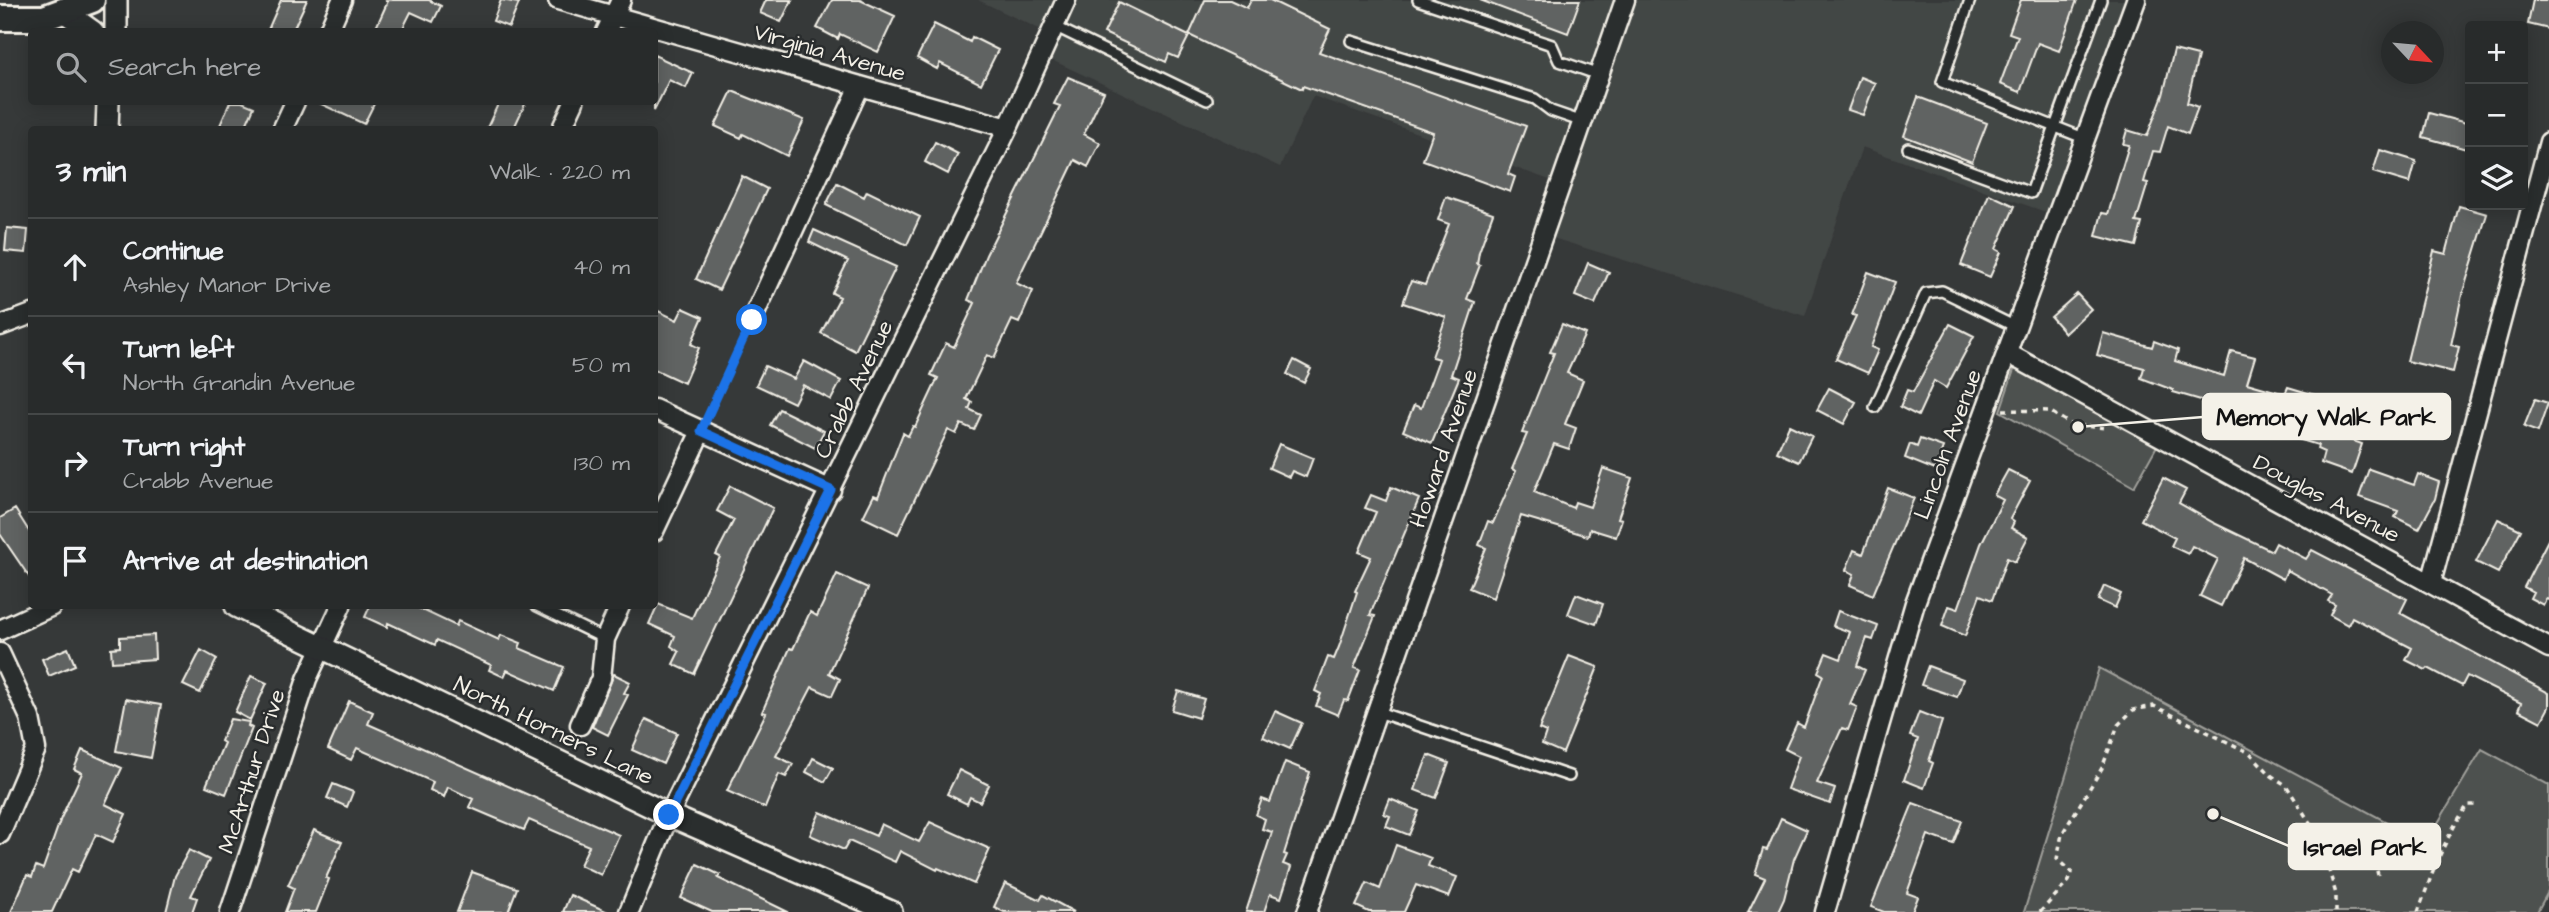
<!DOCTYPE html>
<meta charset="utf-8">
<style>
body{margin:0;font-family:"Architects Daughter",sans-serif;background:#343737;color:#f1f3f6}
.controls{position:absolute;right:21px;top:21px;display:grid;overflow:hidden;border-radius:7px;box-shadow:0 4px 18px #0003}
.controls button{width:63px;height:63px;display:grid;place-items:center;padding:0;border:0;border-bottom:2px solid #444747;background:#282b2b;color:#f1f3f6;font:35px sans-serif}
.compass{position:absolute;left:2381px;top:21px;width:63px;height:63px;border-radius:50%;background:#282b2b;box-shadow:0 4px 18px #0003;rotate:116deg}
.stop{position:absolute;width:21px;height:21px;margin:-16px;border:5px solid #1a73e8;border-radius:50%;background:#fff}
.stop.end{background:#1a73e8;border-color:#fff;box-shadow:0 2px 7px #0008}
.list{margin:0;padding:0;list-style:none}
h2{display:flex;justify-content:space-between;align-items:center;height:91px;margin:0;padding:0 28px;font-size:30px}
h2 small{font-size:23px;font-weight:400;color:#a5a7a9}
.list li{display:grid;grid-template-columns:46px 1fr auto;gap:21px;align-items:center;box-sizing:border-box;height:98px;padding:0 28px;border-top:2px solid #444747}
.list b{display:block;font-size:26px;white-space:nowrap}
.list p{margin:0;font-size:23px;white-space:nowrap;color:#a5a7a9}
.list em{font-size:23px;font-style:normal;color:#a5a7a9}
.icon{flex:none;width:38px;height:38px;fill:none;stroke:currentColor;stroke-width:2;stroke-linecap:round;stroke-linejoin:round}
.map{position:relative;flex:none;width:2549px;height:912px;overflow:hidden}
.search{position:absolute;background:#282b2b;box-shadow:0 4px 18px #0003;left:28px;top:28px;width:630px;height:77px;display:flex;align-items:center;gap:18px;box-sizing:border-box;padding:0 24px;border-radius:7px;color:#a5a7a9;font-size:26px}
.panel{position:absolute;background:#282b2b;box-shadow:0 4px 18px #0003;left:28px;top:126px;width:630px;height:483px;border-radius:7px}
.map>svg:first-child{display:block}
.built{fill:#434645}
.green{fill:#4e514f;stroke:#a1a19c;stroke-width:2}
.building{fill:#616362;stroke:#f4f1e8;stroke-width:2}
.lines{fill:none;stroke-linecap:round;stroke-linejoin:round}
.service-casing{stroke:#f4f1e8;stroke-width:14}
.minor-casing{stroke:#f4f1e8;stroke-width:23}
.tertiary-casing{stroke:#f4f1e8;stroke-width:26}
.secondary-casing{stroke:#f4f1e8;stroke-width:30}
.path{stroke:#f4f1e8;stroke-width:3.5;stroke-dasharray:5 5;stroke-linecap:butt}
.service{stroke:#2a2d2e;stroke-width:9}
.minor{stroke:#2a2d2e;stroke-width:18}
.tertiary{stroke:#2a2d2e;stroke-width:21}
.secondary{stroke:#2a2d2e;stroke-width:24}
.route{stroke:#1a73e8;stroke-width:9}
.labels{text-anchor:middle;stroke-width:5;stroke-linejoin:round;paint-order:stroke}
.street-label{font-size:23px;fill:#f4f1e8;stroke:#2a2d2e}
.leader{fill:none;stroke:#f4f1e8;stroke-width:2.5}
.callout-dot{fill:#f4f1e8;stroke:#2a2d2e;stroke-width:2.5}
.callout{fill:#f4f1e8;stroke:#f4f1e8;stroke-width:2.5}
.callout-label{font-size:24px;text-anchor:middle;font-weight:bold;fill:#111}
</style>
<div class="map">
<svg width="2549" height="912" viewBox="0 0 2549 912">
<rect width="100%" height="100%" fill="#363939"/>
<filter id="ink" filterUnits="userSpaceOnUse"><feTurbulence type="fractalNoise" baseFrequency=".0143" numOctaves="2"/><feDisplacementMap in="SourceGraphic" scale="14" xChannelSelector="R" yChannelSelector="G"/><feConvolveMatrix kernelMatrix="1 2 1 2 8 2 1 2 1" color-interpolation-filters="sRGB"/></filter>
<g filter="url(#ink)">
<path class="built" d="M978,0H2136L2057,216L1862,147L1805,316L1543,235L1561,184L1313,96L1280,167L1041,55L1050,34Z"/>
<path class="green" d="M2015,367L2158,444L2134,487L2000,411Z
M2099,668L2426,843L2482,749L2549,785V890L2537,912H2024Z"/>
<path class="building" d="M281,0H307L292,32H267Z
M385,0H429L441,6L433,22L411,12L401,32H374L388,1Z
M501,0L519,3L509,27L493,21Z
M766,0H792L781,22L760,13Z
M832,0H860L895,16L878,52L840,34L838,39L817,28Z
M1205,0H1230L1247,8L1251,0H1270L1330,29L1319,52L1526,126L1508,174L1515,177L1510,192L1423,160L1433,132L1303,86L1302,89L1189,35Z
M1480,0H1580L1568,33Z
M2021,0H2077L2059,51L2038,43L2020,92L2000,84L2018,36L2009,33Z
M2533,0H2549V29L2528,24Z
M1119,2L1189,36L1178,58L1169,54L1166,62L1104,33Z
M934,24L970,42L972,37L998,50L981,84L940,63L937,69L917,58Z
M2174,50L2198,56L2187,103L2198,107L2188,134L2168,126L2160,152L2153,151L2144,182L2148,183L2136,222L2142,223L2136,246L2096,236L2102,213L2108,214L2125,158L2129,145L2123,144L2127,130L2147,136L2163,95Z
M654,55L693,73L686,88L669,80L654,111Z
M1068,77L1104,92L1084,134L1100,143L1088,167L1075,160L1016,283L1033,291L1019,323L1012,320L994,358L987,355L966,399L972,402L969,409L981,415L974,430L961,424L956,434L948,430L898,534L863,517L874,495L878,497L903,433L908,436L913,426L915,427L938,378L931,375L946,343L954,347L975,303L968,300L986,255L1060,106L1054,104Z
M1860,77L1875,83L1863,115L1848,110Z
M732,91L804,120L787,156L743,134L741,138L715,126Z
M1918,97L1987,123L1972,162L1904,136Z
M230,102H242L254,107L244,130H218Z
M317,102H375L364,124Z
M499,102H526L513,130H486Z
M2429,113L2470,124V150L2423,137Z
M935,142L958,154L948,174L925,162Z
M2380,150L2416,161L2410,183L2373,172Z
M742,176L767,189L719,290L696,279Z
M837,183L864,197L867,191L920,217L907,245L826,205Z
M1989,194L2015,206L1996,249L2001,252L1990,277L1961,265Z
M1446,197L1493,213L1479,252L1477,264L1480,265L1467,299L1475,302L1451,375L1459,378L1432,443L1403,431L1414,405L1421,408L1439,359L1432,357L1446,317L1403,303L1411,281L1425,285L1449,224L1438,220Z
M2459,206L2487,214L2462,295L2451,345L2459,347L2453,372L2407,361L2434,251L2446,254Z
M7,228L28,230L26,253L5,251Z
M814,230L896,267L855,351L821,333L840,297L832,293L848,261L809,242Z
M1588,263L1609,272L1595,304L1575,296Z
M1868,272L1895,282L1871,347L1878,350L1868,373L1836,359L1856,316L1852,315Z
M2077,294L2091,309L2065,333L2051,317Z
M683,308L703,317L691,344L699,348L684,383L654,369V309L677,320Z
M1562,324L1585,334L1567,373L1583,380L1565,424L1576,428L1569,449L1554,444L1534,492L1573,508L1575,502L1590,507L1603,468L1632,478L1618,518L1622,519L1616,537L1590,529L1588,536L1521,516L1493,598L1469,588L1486,548L1479,545L1488,521L1493,523L1516,471L1512,469L1527,434L1522,433L1554,353L1550,352Z
M1950,324L1974,336L1946,388L1934,381L1918,416L1900,407L1907,390L1913,392Z
M2103,333L2152,347L2154,341L2178,350L2175,361L2224,376L2231,351L2255,357L2247,383L2285,394L2288,387L2318,396L2309,425L2362,444L2352,474L2321,463L2324,452L2317,449L2318,445L2267,430L2270,420L2173,392V390L2141,378L2144,368L2097,355Z
M1294,360L1311,369L1304,383L1287,374Z
M804,361L841,381L831,400L803,385L794,403L756,385L765,366L794,379Z
M1829,388L1856,402L1844,424L1817,410Z
M2535,399L2548,403L2538,432L2524,427Z
M779,409L824,431L815,448L770,425Z
M1789,425L1812,436L1799,462L1777,452Z
M1920,439L1943,447L1935,470L1905,458L1910,444L1917,447Z
M1279,444L1313,458L1306,477L1292,471L1289,477L1269,468Z
M2369,469L2414,485L2418,474L2439,482L2435,499L2419,529L2395,517L2398,511L2359,497Z
M2008,470L2030,481L2010,519L2014,522L2011,528L2028,537L2015,562L2007,558L1992,600L1980,595L1965,636L1942,626L1949,606L1958,609L1981,544L2003,500L1994,495Z
M2163,478L2186,490L2179,503L2214,523L2272,551L2276,543L2306,559L2312,550L2407,599L2400,613L2549,693V707L2541,722L2518,710L2521,703L2467,676L2462,686L2428,668L2426,670L2406,660L2412,648L2352,617L2348,625L2330,615L2335,605L2328,601L2332,595L2287,570L2283,579L2244,558L2221,606L2200,596L2218,559L2192,546L2188,554L2171,546L2175,538L2141,520Z
M730,486L773,508L694,674L673,664L679,652L671,646L675,636L649,624L658,604L692,618L720,557L716,555L734,520L717,511Z
M1391,487L1419,499L1370,615L1375,616L1354,668L1360,670L1348,701L1344,700L1338,715L1316,706L1321,694L1315,691L1328,657L1334,659L1339,647L1357,592L1355,591L1371,557L1359,552L1376,512L1365,508L1371,495L1386,501Z
M1888,488L1914,498L1873,595L1850,585L1854,574L1846,570L1854,550L1863,554Z
M15,509L32,536V581L0,534V518Z
M2498,519L2521,530L2498,573L2476,562Z
M2549,538V600L2546,599L2543,605L2530,598L2533,592L2524,587Z
M837,574L868,588L829,673L840,679L832,696L812,687L776,756L793,764L786,777L779,774L765,808L727,791L766,713L762,712L790,648L793,649L810,612L817,616Z
M2104,586L2121,594L2115,608L2098,600Z
M1576,594L1603,604L1596,624L1568,614Z
M370,606H414L456,626L458,621L499,640L501,635L521,643L519,648L564,667L554,691L507,670L504,677L489,670L491,665L437,640L435,645L388,623L387,627L365,617Z
M1838,611L1878,626L1873,640L1867,638L1857,666L1865,670L1850,704L1857,707L1848,730L1842,728L1817,783L1835,789L1830,804L1787,789L1799,756L1785,749L1797,723L1804,727L1823,675L1818,672L1826,653L1841,659L1850,632L1833,626Z
M154,635L155,659L112,662L111,648L120,647V637Z
M68,648L75,665L49,676L42,659Z
M201,650L217,659L200,693L183,685Z
M1569,656L1598,667L1563,753L1542,744L1546,732L1539,729Z
M1928,666L1963,679L1957,697L1921,685Z
M614,674L630,682L624,693L628,695L608,735L592,727Z
M251,676L267,683L250,720L235,712Z
M1178,691L1204,699L1198,718L1172,710Z
M126,699L161,705L151,758L116,751Z
M349,701L373,712L368,724L619,835L601,875L580,865L589,846L529,820L524,830L495,818L469,807L473,799L448,787L444,797L430,790L433,782L357,748L351,760L328,749Z
M1275,711L1302,723L1290,749L1263,737Z
M1919,712L1942,721L1929,761L1933,763L1924,788L1904,780L1918,739L1910,736Z
M230,719L249,722L248,726L252,728L226,794L206,786L224,743L221,741Z
M646,719L677,733L663,764L632,750Z
M82,750L122,768L105,804L126,814L113,842L96,834L78,872L72,869L52,912H11L27,875L32,877L36,866L43,869L61,818L82,773L74,769Z
M1428,755L1449,763L1436,798L1415,790Z
M813,758L833,768L825,782L806,772Z
M1285,762L1310,772L1284,854L1287,855L1283,864L1291,867L1281,898L1270,894L1264,912H1246L1272,832L1262,829L1265,819L1256,815L1262,799L1270,802Z
M959,770L989,785L980,802L970,797L967,804L947,794Z
M333,784L353,792L347,807L327,798Z
M1390,799L1419,811L1409,835L1386,826L1390,816L1384,814Z
M1913,803L1962,821L1953,844L1928,835L1907,893L1918,897L1912,912H1884L1871,907Z
M820,812L876,836L881,824L919,842L930,822L990,849L974,884L938,868L937,870L900,851L895,862L849,841L844,850L810,835Z
M1781,818L1807,830L1794,859L1784,899L1778,912H1748L1765,878L1755,874L1763,849L1767,850Z
M314,830L342,842L326,878L329,879L316,912H285L294,888L288,885Z
M1396,845L1431,858L1428,866L1457,877L1449,897L1416,885L1404,912H1369L1356,906L1367,883L1380,889Z
M189,850L209,860L191,896L197,898L192,912H166L175,876Z
M697,864L720,875L718,878L788,912H712L681,898Z
M472,872L517,888L508,912H457Z
M1005,883L1040,900L1043,895L1074,912H1004L994,907Z
M570,895L608,912H563Z"/>
<g class="lines">
<defs>
<path id="service" d="M1418,0L1552,45L1559,61L1599,75
M1970,0L1942,82L2086,139
M1054,26L1207,100
M1351,41L1535,99L1551,111L1583,122
M1908,148L2031,193L2101,0
M1875,407L1926,293L1942,291L2016,327
M537,606L605,639
M1378,712L1569,776"/>
<path id="minor" d="M558,0L1008,128
M328,32L342,0
M606,32L621,0
M282,130L295,102
M561,130L574,102
M752,320L860,86
M0,326L32,314
M2007,353L2549,648
M654,409L831,490
M654,531L701,431
M2431,583L2549,142
M0,630L52,606
M0,653L30,718L36,749L0,834
M580,725L601,678L605,639L620,606
M230,912L307,679L341,606
M629,912L669,815L1008,128L1066,0
M1307,912L1625,0
M1825,912L1915,603L2136,0"/>
<path id="tertiary" d="M65,12L93,32
M116,32V0
M107,130L108,102
M236,606L669,815L891,912"/>
<path id="secondary" d="M0,18H44L92,0"/>
</defs>
<use href="#service" class="service-casing"/>
<use href="#minor" class="minor-casing"/>
<use href="#tertiary" class="tertiary-casing"/>
<use href="#secondary" class="secondary-casing"/>
<path class="path" d="M2003,410L2049,411L2072,425L2107,428
M708,416L746,334
M2040,912L2069,881L2072,873L2057,859L2062,834L2102,768L2118,725L2133,710L2154,706L2250,753L2272,776L2286,785L2319,837
M2336,912V894L2319,837L2339,843L2370,841L2378,875
M2418,912C2432,874 2444,838 2468,805H2477"/>
<use href="#service" class="service"/>
<use href="#minor" class="minor"/>
<use href="#tertiary" class="tertiary"/>
<use href="#secondary" class="secondary"/>
</g>
</g>
<g class="lines" filter="url(#ink)">
<path class="route" d="M669,815L831,490L701,431L752,320"/>
</g>
<g class="labels">
<g class="street-label">
<text transform="translate(830 52) rotate(16)" y="8">Virginia Avenue</text>
<text transform="translate(853 389) rotate(-64)" y="8">Crabb Avenue</text>
<text transform="translate(1947 444) rotate(-70)" y="8">Lincoln Avenue</text>
<text transform="translate(1443 448) rotate(-71)" y="8">Howard Avenue</text>
<text transform="translate(2327 498) rotate(28)" y="8">Douglas Avenue</text>
<text transform="translate(554 730) rotate(26)" y="8">North Horners Lane</text>
<text transform="translate(251 771) rotate(-72)" y="8">McArthur Drive</text>
</g>
</g>
<path class="leader" d="M2078 427L2203 417M2213 814L2289 846"/>
<g class="callout-dot">
<circle cx="2078" cy="427" r="7"/>
<circle cx="2213" cy="814" r="7"/>
</g>
<g class="callout">
<rect x="2203" y="394" width="247" height="45" rx="7"/>
<rect x="2289" y="824" width="151" height="45" rx="7"/>
</g>
<g class="callout-label">
<text x="2326" y="425">Memory Walk Park</text>
<text x="2365" y="855">Israel Park</text>
</g>
</svg>
<div class="controls">
<button>+</button>
<button>−</button>
<button><svg class="icon" aria-label="layers" viewBox="0 0 24 24"><path d="M12 4l9 5-9 5-9-5zM3 14l9 5 9-5"/></svg></button>
</div>
<svg class="compass" viewBox="-18 -18 36 36"><path d="M0-13l5 13h-10z" fill="#e53935"/><path d="M0 13l5-13h-10z" fill="#a5a7a9"/></svg>
<div class="stop" style="left:752px;top:320px"></div>
<div class="stop end" style="left:669px;top:815px"></div>
<div class="search"><svg class="icon" aria-label="search" viewBox="0 0 24 24"><circle cx="10" cy="10" r="6"/><path d="M15 15l6 6"/></svg>Search here</div>
<section class="panel">
<h2>3 min<small>Walk · 220 m</small></h2>
<ul class="list">
<li><svg class="icon" aria-label="ahead" viewBox="0 0 24 24"><path d="M12 20V5M6 11l6-6 6 6"/></svg><div><b>Continue</b><p>Ashley Manor Drive</p></div><em>40 m</em></li>
<li><svg class="icon" aria-label="left" viewBox="0 0 24 24"><path d="M17 20v-9H6M10 6l-5 5 5 5"/></svg><div><b>Turn left</b><p>North Grandin Avenue</p></div><em>50 m</em></li>
<li><svg class="icon" aria-label="right" viewBox="0 0 24 24"><path d="M7 20v-9h11M14 6l5 5-5 5"/></svg><div><b>Turn right</b><p>Crabb Avenue</p></div><em>130 m</em></li>
<li><svg class="icon" aria-label="arrive" viewBox="0 0 24 24"><path d="M6 21V4h12l-3 4 3 4H6"/></svg><div><b>Arrive at destination</b></div></li>
</ul>
</section>
</div>
